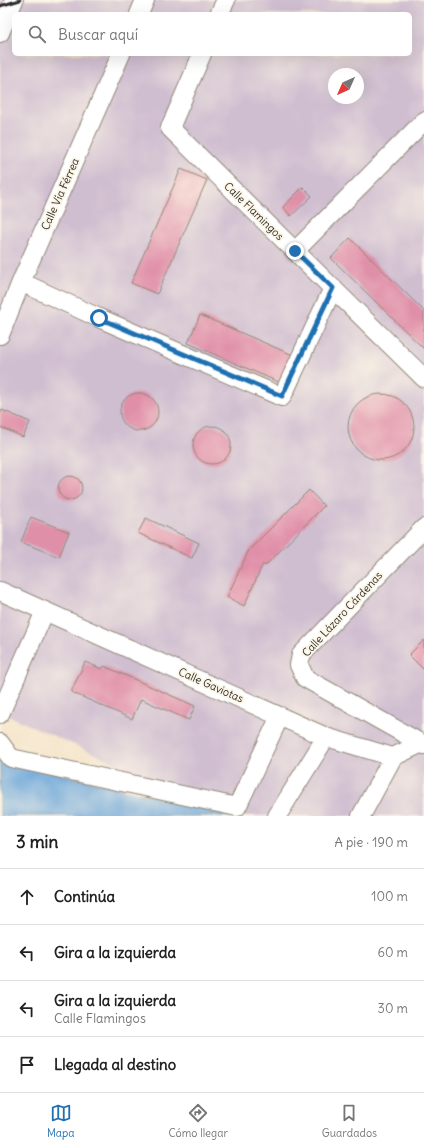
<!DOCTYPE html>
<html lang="es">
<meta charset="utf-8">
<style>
body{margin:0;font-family:Delius,sans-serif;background:#f6f6f6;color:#222}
.compass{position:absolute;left:328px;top:68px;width:36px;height:36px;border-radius:50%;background:#fff;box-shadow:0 4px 16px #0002;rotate:225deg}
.stop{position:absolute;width:12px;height:12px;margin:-9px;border:3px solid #1f6fb2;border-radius:50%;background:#fff}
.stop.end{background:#1f6fb2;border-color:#fff;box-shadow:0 1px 4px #0008}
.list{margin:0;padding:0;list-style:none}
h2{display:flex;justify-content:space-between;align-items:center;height:52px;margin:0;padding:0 16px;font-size:17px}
h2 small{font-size:13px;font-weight:400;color:#767676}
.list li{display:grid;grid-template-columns:26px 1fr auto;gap:12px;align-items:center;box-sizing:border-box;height:56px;padding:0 16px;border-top:1px solid #e0e0e0}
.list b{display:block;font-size:15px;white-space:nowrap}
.list p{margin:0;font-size:13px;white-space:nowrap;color:#767676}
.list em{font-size:13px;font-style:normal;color:#767676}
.icon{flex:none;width:22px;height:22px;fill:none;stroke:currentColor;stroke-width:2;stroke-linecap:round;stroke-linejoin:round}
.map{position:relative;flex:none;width:424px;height:816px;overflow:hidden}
.search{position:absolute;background:#fff;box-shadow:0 4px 16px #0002;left:12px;right:12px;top:12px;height:44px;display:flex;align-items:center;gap:10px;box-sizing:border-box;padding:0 14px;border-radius:6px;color:#767676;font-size:15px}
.sheet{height:276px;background:#fff}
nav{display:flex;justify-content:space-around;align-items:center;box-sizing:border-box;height:56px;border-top:1px solid #e0e0e0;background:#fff;font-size:11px;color:#767676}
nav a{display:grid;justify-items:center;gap:2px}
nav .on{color:#1f6fb2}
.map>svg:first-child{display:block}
.industrial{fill:#cfbdd0;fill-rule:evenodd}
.water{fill:#6aa5da;stroke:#4a6882}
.building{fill:#e08fa9}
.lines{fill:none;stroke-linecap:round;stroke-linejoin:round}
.minor-casing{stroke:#90887a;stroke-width:20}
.minor{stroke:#fff;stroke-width:18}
.rail{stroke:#2b2b2b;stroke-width:3}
.route{stroke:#1f6fb2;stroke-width:5}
.labels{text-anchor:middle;stroke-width:3.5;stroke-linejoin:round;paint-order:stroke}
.street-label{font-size:11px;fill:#2b2b2b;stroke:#fcf5e5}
</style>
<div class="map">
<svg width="424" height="816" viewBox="0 0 424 816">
<rect width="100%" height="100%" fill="#fcf5e5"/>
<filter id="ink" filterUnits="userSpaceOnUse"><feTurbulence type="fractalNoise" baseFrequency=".025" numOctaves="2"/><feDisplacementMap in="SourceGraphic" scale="8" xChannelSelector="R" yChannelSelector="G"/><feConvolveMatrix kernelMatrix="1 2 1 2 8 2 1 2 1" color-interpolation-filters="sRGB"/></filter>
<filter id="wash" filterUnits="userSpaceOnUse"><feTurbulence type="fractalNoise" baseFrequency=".012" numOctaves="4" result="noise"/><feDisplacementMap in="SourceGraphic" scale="16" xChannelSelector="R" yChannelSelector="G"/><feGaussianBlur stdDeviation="0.9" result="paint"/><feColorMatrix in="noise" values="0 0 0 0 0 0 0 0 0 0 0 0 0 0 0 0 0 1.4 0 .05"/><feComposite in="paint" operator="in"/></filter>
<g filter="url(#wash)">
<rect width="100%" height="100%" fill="#f5e4ca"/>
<path class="industrial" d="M0,0H424V816H235L0,712ZM14,14H410V54H14ZM334,74H358V98H334Z"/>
<path class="water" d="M0,759L23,765L235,816H0Z"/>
<g id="blocks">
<path class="building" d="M181,169L207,180L157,294L131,283Z
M303,187L312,196L291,216L283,207Z
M350,238L424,311V349L331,258Z
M200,315L295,356L283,384L188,343Z
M120 412a19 19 0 1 1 38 0a19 19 0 1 1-38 0Z
M348 427a33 33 0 1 1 66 0a33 33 0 1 1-66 0Z
M2,410L30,422L23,437L0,427V415Z
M193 445a19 19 0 1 1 38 0a19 19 0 1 1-38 0Z
M58 488a12 12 0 1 1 24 0a12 12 0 1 1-24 0Z
M309,490L324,506L265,566L263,564L244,606L227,597L249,550Z
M31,517L69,532L59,557L21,542Z
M146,518L199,543L192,558L138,533Z
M424,640V670L409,655Z
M85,662L102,669L104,666L195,706L189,720L141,699L132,719L71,692Z"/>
</g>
</g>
<g filter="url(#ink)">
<use href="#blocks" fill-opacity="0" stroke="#90887a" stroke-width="1"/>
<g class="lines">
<defs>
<path id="minor" d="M139,14L145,0
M219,14L226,0
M0,33L14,0
M202,54L170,128L424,378
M295,251L424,121
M21,282L99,318L282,397L333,288
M0,335L21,282L121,54
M424,528L301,655L299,665L305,678L424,745
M0,591L326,737L393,757L422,743
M0,714L45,611
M0,743L11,758L237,807L280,716
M277,816L326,737
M361,816L393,757"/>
</defs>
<use href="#minor" class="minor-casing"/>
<use href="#minor" class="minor"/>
<path class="rail" d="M0,6L20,0"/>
</g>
</g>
<g class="lines" filter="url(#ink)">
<path class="route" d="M99,318L282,396L333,288L295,251"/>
</g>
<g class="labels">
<g class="street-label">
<text transform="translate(60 194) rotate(-66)" y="4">Calle Vía Férrea</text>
<text transform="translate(254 211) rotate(44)" y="4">Calle Flamingos</text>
<text transform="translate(342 614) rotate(-47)" y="4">Calle Lázaro Cárdenas</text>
<text transform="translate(211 685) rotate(24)" y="4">Calle Gaviotas</text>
</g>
</g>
</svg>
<svg class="compass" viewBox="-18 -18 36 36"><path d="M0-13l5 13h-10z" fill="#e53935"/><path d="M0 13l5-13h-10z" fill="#767676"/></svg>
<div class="stop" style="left:99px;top:318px"></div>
<div class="stop end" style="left:295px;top:251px"></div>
<div class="search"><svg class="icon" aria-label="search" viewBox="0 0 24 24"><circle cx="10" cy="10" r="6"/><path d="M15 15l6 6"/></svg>Buscar aquí</div>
</div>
<section class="sheet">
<h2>3 min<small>A pie · 190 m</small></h2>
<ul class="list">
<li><svg class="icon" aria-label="ahead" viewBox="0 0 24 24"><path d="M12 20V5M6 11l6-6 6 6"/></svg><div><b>Continúa</b></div><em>100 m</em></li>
<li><svg class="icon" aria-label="left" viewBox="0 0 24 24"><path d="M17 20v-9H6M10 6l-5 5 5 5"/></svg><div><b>Gira a la izquierda</b></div><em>60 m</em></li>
<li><svg class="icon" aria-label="left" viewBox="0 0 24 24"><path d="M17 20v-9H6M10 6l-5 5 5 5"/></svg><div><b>Gira a la izquierda</b><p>Calle Flamingos</p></div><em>30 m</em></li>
<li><svg class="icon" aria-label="arrive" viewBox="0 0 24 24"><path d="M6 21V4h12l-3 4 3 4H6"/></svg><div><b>Llegada al destino</b></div></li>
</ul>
</section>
<nav>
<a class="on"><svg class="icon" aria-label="map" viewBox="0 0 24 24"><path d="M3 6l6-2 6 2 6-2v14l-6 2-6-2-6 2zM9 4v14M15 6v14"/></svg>Mapa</a>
<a><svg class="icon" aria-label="directions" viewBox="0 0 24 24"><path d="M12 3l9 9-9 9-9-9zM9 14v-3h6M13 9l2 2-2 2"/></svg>Cómo llegar</a>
<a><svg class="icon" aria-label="saved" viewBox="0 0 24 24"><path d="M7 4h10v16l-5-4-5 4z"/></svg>Guardados</a>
</nav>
